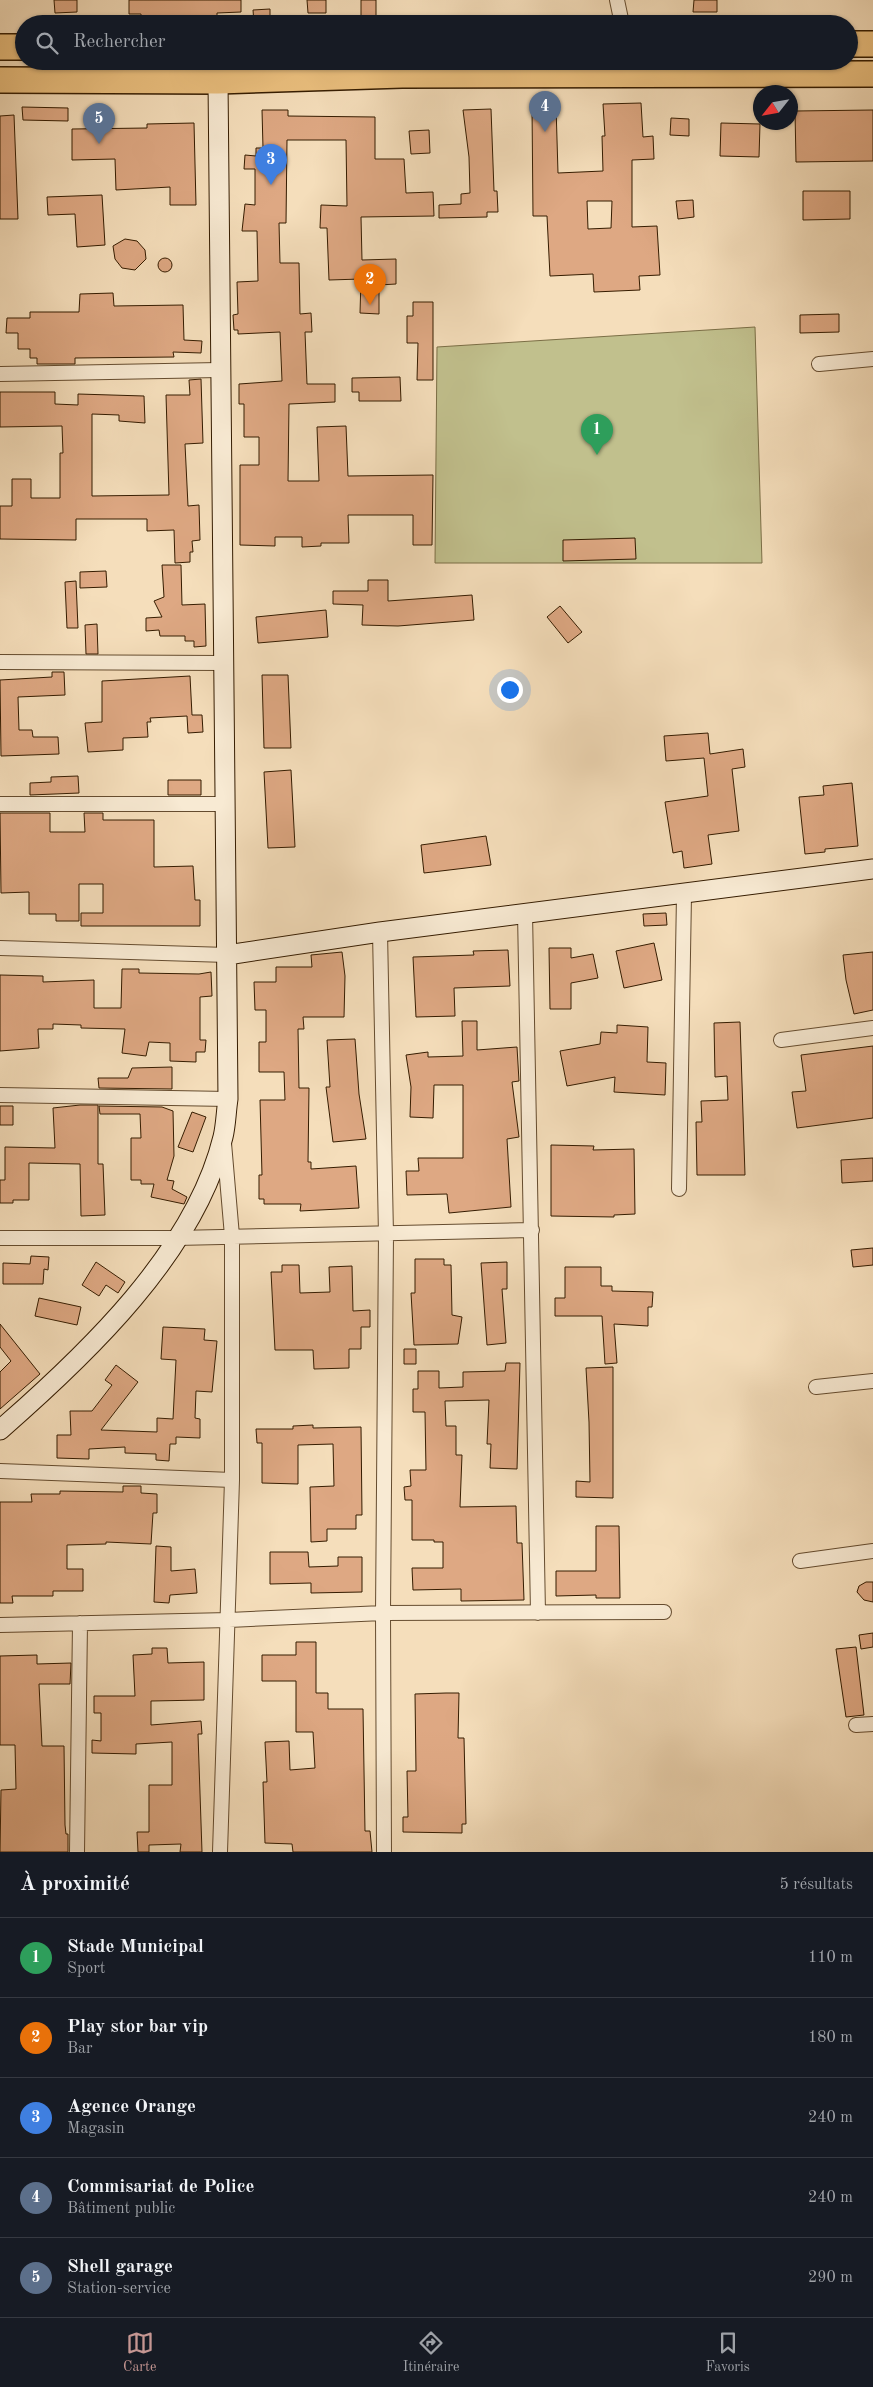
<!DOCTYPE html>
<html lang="fr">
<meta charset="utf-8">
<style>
body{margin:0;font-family:"Old Standard TT",serif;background:#242831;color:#f1f3f6}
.compass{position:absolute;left:753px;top:85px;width:45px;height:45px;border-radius:50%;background:#171b24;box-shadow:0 1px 4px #0004;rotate:239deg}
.you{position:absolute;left:509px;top:689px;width:18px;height:18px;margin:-12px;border:4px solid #fff;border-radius:50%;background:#1a73e8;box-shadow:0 0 0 8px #1a73e833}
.badge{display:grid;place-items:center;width:32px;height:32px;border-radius:50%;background:#c59692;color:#fff;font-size:16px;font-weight:700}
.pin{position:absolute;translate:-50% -41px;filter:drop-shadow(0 1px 2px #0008)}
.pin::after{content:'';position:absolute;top:26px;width:18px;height:15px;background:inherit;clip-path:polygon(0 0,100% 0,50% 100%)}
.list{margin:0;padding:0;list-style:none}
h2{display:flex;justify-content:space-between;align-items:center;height:65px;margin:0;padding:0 20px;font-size:21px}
h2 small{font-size:16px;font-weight:400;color:#9ea1a6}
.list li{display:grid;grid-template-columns:32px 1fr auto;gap:15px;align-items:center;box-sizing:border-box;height:80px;padding:0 20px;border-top:1px solid #363941}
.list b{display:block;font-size:19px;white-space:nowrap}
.list p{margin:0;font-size:16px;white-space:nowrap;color:#9ea1a6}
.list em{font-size:16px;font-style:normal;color:#9ea1a6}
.icon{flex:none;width:28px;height:28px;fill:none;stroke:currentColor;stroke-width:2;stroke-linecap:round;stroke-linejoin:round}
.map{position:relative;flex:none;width:873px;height:1852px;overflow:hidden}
.search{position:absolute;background:#171b24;box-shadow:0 1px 4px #0004;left:15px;right:15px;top:15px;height:55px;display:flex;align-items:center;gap:12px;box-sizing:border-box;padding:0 18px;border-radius:28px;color:#9ea1a6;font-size:19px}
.sheet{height:465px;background:#171b24}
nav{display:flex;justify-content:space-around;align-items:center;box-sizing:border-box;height:70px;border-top:1px solid #363941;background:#171b24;font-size:14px;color:#9ea1a6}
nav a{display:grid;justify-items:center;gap:2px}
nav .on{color:#c59692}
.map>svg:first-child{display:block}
.green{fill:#c1c08d;stroke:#7b6e46}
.building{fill:#dea883;stroke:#351c00;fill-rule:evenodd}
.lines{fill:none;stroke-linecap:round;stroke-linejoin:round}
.street-casing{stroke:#654c2f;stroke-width:16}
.secondary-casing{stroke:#351c00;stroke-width:21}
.highway-casing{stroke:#351c00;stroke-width:28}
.street{stroke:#f8ead3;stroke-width:14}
.secondary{stroke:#f8ead3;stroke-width:19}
.highway{stroke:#eabf7e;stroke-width:25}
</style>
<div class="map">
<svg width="873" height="1852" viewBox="0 0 873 1852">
<rect width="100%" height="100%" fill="#f5debb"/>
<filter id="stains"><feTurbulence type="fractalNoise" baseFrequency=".004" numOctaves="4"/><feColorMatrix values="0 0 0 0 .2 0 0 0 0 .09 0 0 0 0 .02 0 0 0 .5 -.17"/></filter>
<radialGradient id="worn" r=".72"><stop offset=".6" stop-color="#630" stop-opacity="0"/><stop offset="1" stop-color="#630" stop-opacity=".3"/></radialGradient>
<path class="green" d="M755,327L762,563H435L437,347Z"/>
<path class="building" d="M54,0H77V12L55,13Z
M129,0H241V12L217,13V23H193V16L141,18V14H129Z
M307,0H326V13H308Z
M361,0H376V16H361Z
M694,0H717V12H693Z
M270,9V22L254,23L253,10Z
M641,103L643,137L653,136L654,159L632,160V227L657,226L660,275L639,276L640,290L594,292L593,274L550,276L547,216H533L532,107L556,106L558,173L603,171L602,136H605L603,104ZM587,201H612L611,228L588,229Z
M22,107L68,108V121L23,120Z
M491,109L494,191H497L498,212H487V217L439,218V205L461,204V194L470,193L469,157L463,110Z
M262,110H288V116L375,117V159H404L406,193L433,192L434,216L361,217L362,260L396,259V284L379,285V314L360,313L361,279L329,280L327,228H320L321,205L347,206L346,140H287L286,223H279L280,263H299L300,314L311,313L312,332H305L307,384H335V402L289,404L288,481H319L317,427L346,426L348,476L433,475L432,545H413V515H348L349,543H321V546L302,547V537H275V546L240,545V465H259V437H244V404H239V384L282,381L280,332L238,334V330H234L233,315L238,314L237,282L258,281L257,231H242L245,204L255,205V169H244L245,155L256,156V148H263Z
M873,110V161L796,162L795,111Z
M14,115L18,219H0V116Z
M671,118L689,119V136L670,135Z
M194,123L196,205H170V187L116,190L115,159L72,160V129L147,128V124Z
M721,123L760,124L759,157L720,156Z
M429,130L430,153L411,154L409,131Z
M803,191H850V219L803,220Z
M102,195L105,245L77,247L75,214L48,215L47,197Z
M693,200L694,217L678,219L676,201Z
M125,239L137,241L145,250L146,259L135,270L122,268L115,259L113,246Z
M158 265a7 7 0 1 1 14 0a7 7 0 1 1-14 0Z
M113,293L114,306L183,305L184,340L202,341L201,353L173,352L174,357L75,358V364H37V358H30V349H18V333H6L7,318H30V312H79L80,294Z
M413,302H433V380H417L418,343H407V316H413Z
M839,314V332L800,333V315Z
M400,377L401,401H359V392H352V378Z
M201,379L203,443L185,444L188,506L199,505L200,540L192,541L193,552H190V562L175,563L174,530L147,531V519H76V540L0,539V506H12V479H31V498H60V453H63L62,426L0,427V392H55V404L78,405V394L144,396L145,423L119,421V415L92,414V496L169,495L166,395H190L189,380Z
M635,538L636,559L563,561V540Z
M162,565H181L182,605L205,604L206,646L194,647V641H185V636H160L159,630L146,631V618L162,617L154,601L164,597Z
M106,571L107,587L80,588V572Z
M368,580H388V601L472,595L474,620L398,626L362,625L363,605L333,604V591H368Z
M76,581L78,628H67L65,582Z
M560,606L582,632L568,643L547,617Z
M326,610L328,637L258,643L256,617Z
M97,624L98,654H86L85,625Z
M52,672H64L65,695L18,697L19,730H32L33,737H58L59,754L1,756L0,680L52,677Z
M262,675H288L291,748H264Z
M190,676L192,715H202L203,732L188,733L187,716L150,718L151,722H147L148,737L123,738V750L88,752L85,723L102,722V681Z
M708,733L710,754L743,749L745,767L732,769L739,831L708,835L712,864L684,868L682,851L673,853L665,802L708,796L704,758L666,761L664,736Z
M291,770L295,847L268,848L264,772Z
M78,776L79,793L30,795V783L51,782V777Z
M168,780H201V795H168Z
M852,783L858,846L825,849V852L805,854L799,797L824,795L823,786Z
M0,813H50V832H85L84,813H103V820H154V867L193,866L195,900H200V926H81V913H103V884H79V921H56V914H29V892L1,893Z
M486,836L491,865L424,873L421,845Z
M666,913L667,925L644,926L643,914Z
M654,943L662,980L624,988L616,951Z
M549,948H571V958L593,954L598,978L571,983V1009H550Z
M508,950L510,986L454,988L455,1016L416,1017L413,957L474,955L473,951Z
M342,952L345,976L344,1017H303L304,1029H298L299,1088H309L308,1162H311V1169L356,1166L359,1208L300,1211L301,1204H264V1199H259V1175H262L260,1100H285L284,1072H259V1042H266V1010H255L254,982H276V967H312L311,955Z
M873,952V1010L854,1014L846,980L843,955Z
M122,969H139V973L199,974L211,972L212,996L200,997V1040H206L205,1052H196V1062L170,1061V1043L149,1042L146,1056L122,1053L125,1029L81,1028V1025L53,1024V1029H38L39,1048L0,1051V975L43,976V982L94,980V1008H121Z
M462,1021H477V1050L517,1047L519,1081L512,1082L519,1137L507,1139L511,1207L449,1213L447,1194L407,1195L406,1171H419L418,1158H463V1085H434L433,1118L410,1117L411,1087L406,1055L428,1052V1057L463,1056Z
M740,1022L745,1175H697L696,1122H702L701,1101L728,1100L727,1076L715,1077L714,1023Z
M617,1025L648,1027L647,1062L666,1063L665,1095L614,1092L615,1077L567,1086L560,1051L600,1044L601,1032L617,1033Z
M355,1039L359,1094L366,1139L333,1142L326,1087H330L327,1040Z
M873,1046V1118L797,1128L792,1092L806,1091L801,1055Z
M172,1067V1089L99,1088L98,1078H128L132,1068Z
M80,1105H98V1164H103L105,1215L81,1216L80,1164L29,1163V1200H13V1203H0V1180H5V1147L55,1148L53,1108Z
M0,1106H13V1125H0Z
M99,1106L162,1107L173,1111L174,1156L167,1180L174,1181L172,1189L187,1197L184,1204L151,1197L154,1184H141V1180H131V1138H141L140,1114H100Z
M192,1112L206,1117L193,1152L178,1147Z
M551,1145L594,1146L593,1150L634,1149L635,1214L614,1215V1217L551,1216Z
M873,1158V1181L842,1183L841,1160Z
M873,1248V1265L853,1267L851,1250Z
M31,1256L49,1257L48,1270L44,1269L43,1284H3V1263L30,1264Z
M415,1259H444V1265H451L452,1315L462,1317L458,1344L414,1345L411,1293H415Z
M96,1262L125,1282L118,1293L106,1285L99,1296L82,1285Z
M507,1262V1289H502L506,1343L487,1345L481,1263Z
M282,1265H299L300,1293L330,1292L329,1267L352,1266L353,1311L370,1310V1327H361V1349H349V1368L314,1369L313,1350H275L271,1272H282Z
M565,1267H601V1286H612V1291L653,1292L652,1307H648V1326L614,1324L617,1363L605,1364L602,1316H555V1298H565Z
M39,1298L81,1307L77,1325L35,1316Z
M0,1324L40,1374L0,1409V1372L11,1361L0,1347Z
M163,1327L205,1329L204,1340L217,1341L212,1392L196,1391L195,1418L200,1419V1438L176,1437V1444H170L169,1461L156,1460V1454L125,1453V1447L89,1449V1459L57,1458V1435H71L70,1411H92L112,1385L105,1380L116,1365L138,1382L101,1430L157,1432V1418L173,1419L176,1360L161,1359Z
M404,1349H416V1364H404Z
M506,1363H520L517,1469L490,1468L491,1444H487L489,1400L445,1401L446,1426H456V1455H462L460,1507L516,1506L517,1543H522L524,1600L461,1601V1589L413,1590L412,1568H443V1542H434V1540H412V1500H405L404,1487L411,1486L410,1470H426L425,1412H413V1389H418V1371H439V1388L463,1387V1372L505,1371Z
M613,1367V1498L576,1497V1481L590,1482L589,1422L586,1368Z
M313,1425V1428L361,1427L362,1515H356V1529H327V1541L311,1542L310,1487L334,1486L333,1444L298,1445V1484L262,1483V1443H257L256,1429H293V1426Z
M123,1486H141V1493L157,1494V1513H153L151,1544L106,1542V1544L67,1545V1569H83V1591H53V1596H12L13,1603H0V1502H32L31,1494H60V1491L123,1492Z
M596,1526H619L620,1598H596V1595L556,1596V1571H596Z
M156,1546L171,1547V1571L195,1569L197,1593L170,1595L169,1603L154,1602Z
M270,1552H308L309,1567L338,1566V1557H362V1592L311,1593V1583L270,1584Z
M866,1582H873V1602L864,1600L857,1592L859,1586Z
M873,1633V1647L861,1649L859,1635Z
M296,1642H316V1693H328V1709H363L365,1831H370L372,1852H293L292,1844L265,1843L263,1782H267L265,1742L289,1741L290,1770L315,1768L313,1732H296V1681H262V1655H296Z
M856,1647L864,1715L846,1717L836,1649Z
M152,1648H167L168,1663L204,1662V1700L151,1701V1725L201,1721L202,1734H198L202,1852H180L181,1844L149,1845V1852H138L137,1832H149V1785H172V1742L136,1744V1754L92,1753V1740L101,1741V1713H94V1696H135L133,1655L152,1654Z
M37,1655V1664L71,1663L70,1684H39L42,1746H64L65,1825L66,1834H68V1852H0L1,1790L16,1789L15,1745H0V1656Z
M446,1693H459L458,1738H464L466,1824H462V1833L403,1832V1817H408L407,1771H416L415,1694Z"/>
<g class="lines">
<defs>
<path id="street" d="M617,0L622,24
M819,364L873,359
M0,374L219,370
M0,662L223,663
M0,804H225
M525,913L538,1613
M380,932L386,1235L383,1613L384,1852
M0,948L227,955
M781,1040L873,1028
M0,1095L228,1099
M679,1189L684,895
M0,1238H176L532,1230
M816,1387L873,1381
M0,1471L232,1480
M800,1561L873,1551
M0,1625L229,1620L383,1613L664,1612
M856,1725L873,1724
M77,1852L80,1623
M220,1852L232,1480V1236L224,1143"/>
<path id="secondary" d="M227,955L380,932L873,869
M0,1430C86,1355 195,1252 223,1137C226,1125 226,1112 228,1099L218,81"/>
<path id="highway" d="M849,44H873
M0,47H24
M0,80L218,81L402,75L873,74"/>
</defs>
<use href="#street" class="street-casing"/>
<use href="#secondary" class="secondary-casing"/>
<use href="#highway" class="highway-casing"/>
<use href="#street" class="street"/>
<use href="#secondary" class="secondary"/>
<use href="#highway" class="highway"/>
</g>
<rect width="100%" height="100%" filter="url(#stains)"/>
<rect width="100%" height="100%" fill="url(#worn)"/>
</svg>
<svg class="compass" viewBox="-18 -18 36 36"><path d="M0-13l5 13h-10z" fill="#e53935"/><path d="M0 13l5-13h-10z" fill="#9ea1a6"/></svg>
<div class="you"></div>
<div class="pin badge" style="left:597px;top:455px;background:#2e9e5b">1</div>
<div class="pin badge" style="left:370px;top:305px;background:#e8710a">2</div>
<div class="pin badge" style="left:271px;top:185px;background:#3f7fe0">3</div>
<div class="pin badge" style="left:545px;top:132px;background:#5c6f8a">4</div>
<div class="pin badge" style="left:99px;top:144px;background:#5c6f8a">5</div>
<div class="search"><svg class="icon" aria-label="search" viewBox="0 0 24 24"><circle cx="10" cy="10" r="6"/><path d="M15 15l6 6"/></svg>Rechercher</div>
</div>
<section class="sheet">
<h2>À proximité<small>5 résultats</small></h2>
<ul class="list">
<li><span class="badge" style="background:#2e9e5b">1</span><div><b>Stade Municipal</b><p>Sport</p></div><em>110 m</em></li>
<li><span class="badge" style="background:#e8710a">2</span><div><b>Play stor bar vip</b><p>Bar</p></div><em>180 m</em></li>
<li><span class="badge" style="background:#3f7fe0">3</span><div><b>Agence Orange</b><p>Magasin</p></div><em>240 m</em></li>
<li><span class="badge" style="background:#5c6f8a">4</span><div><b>Commisariat de Police</b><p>Bâtiment public</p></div><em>240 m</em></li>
<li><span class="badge" style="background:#5c6f8a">5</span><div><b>Shell garage</b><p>Station-service</p></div><em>290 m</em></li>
</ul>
</section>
<nav>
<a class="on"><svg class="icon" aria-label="map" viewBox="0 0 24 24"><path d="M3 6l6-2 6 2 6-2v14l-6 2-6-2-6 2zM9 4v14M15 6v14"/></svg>Carte</a>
<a><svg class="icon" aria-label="directions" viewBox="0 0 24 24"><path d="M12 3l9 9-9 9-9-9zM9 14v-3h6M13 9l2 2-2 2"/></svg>Itinéraire</a>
<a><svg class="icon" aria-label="saved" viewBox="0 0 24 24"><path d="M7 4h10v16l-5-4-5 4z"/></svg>Favoris</a>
</nav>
